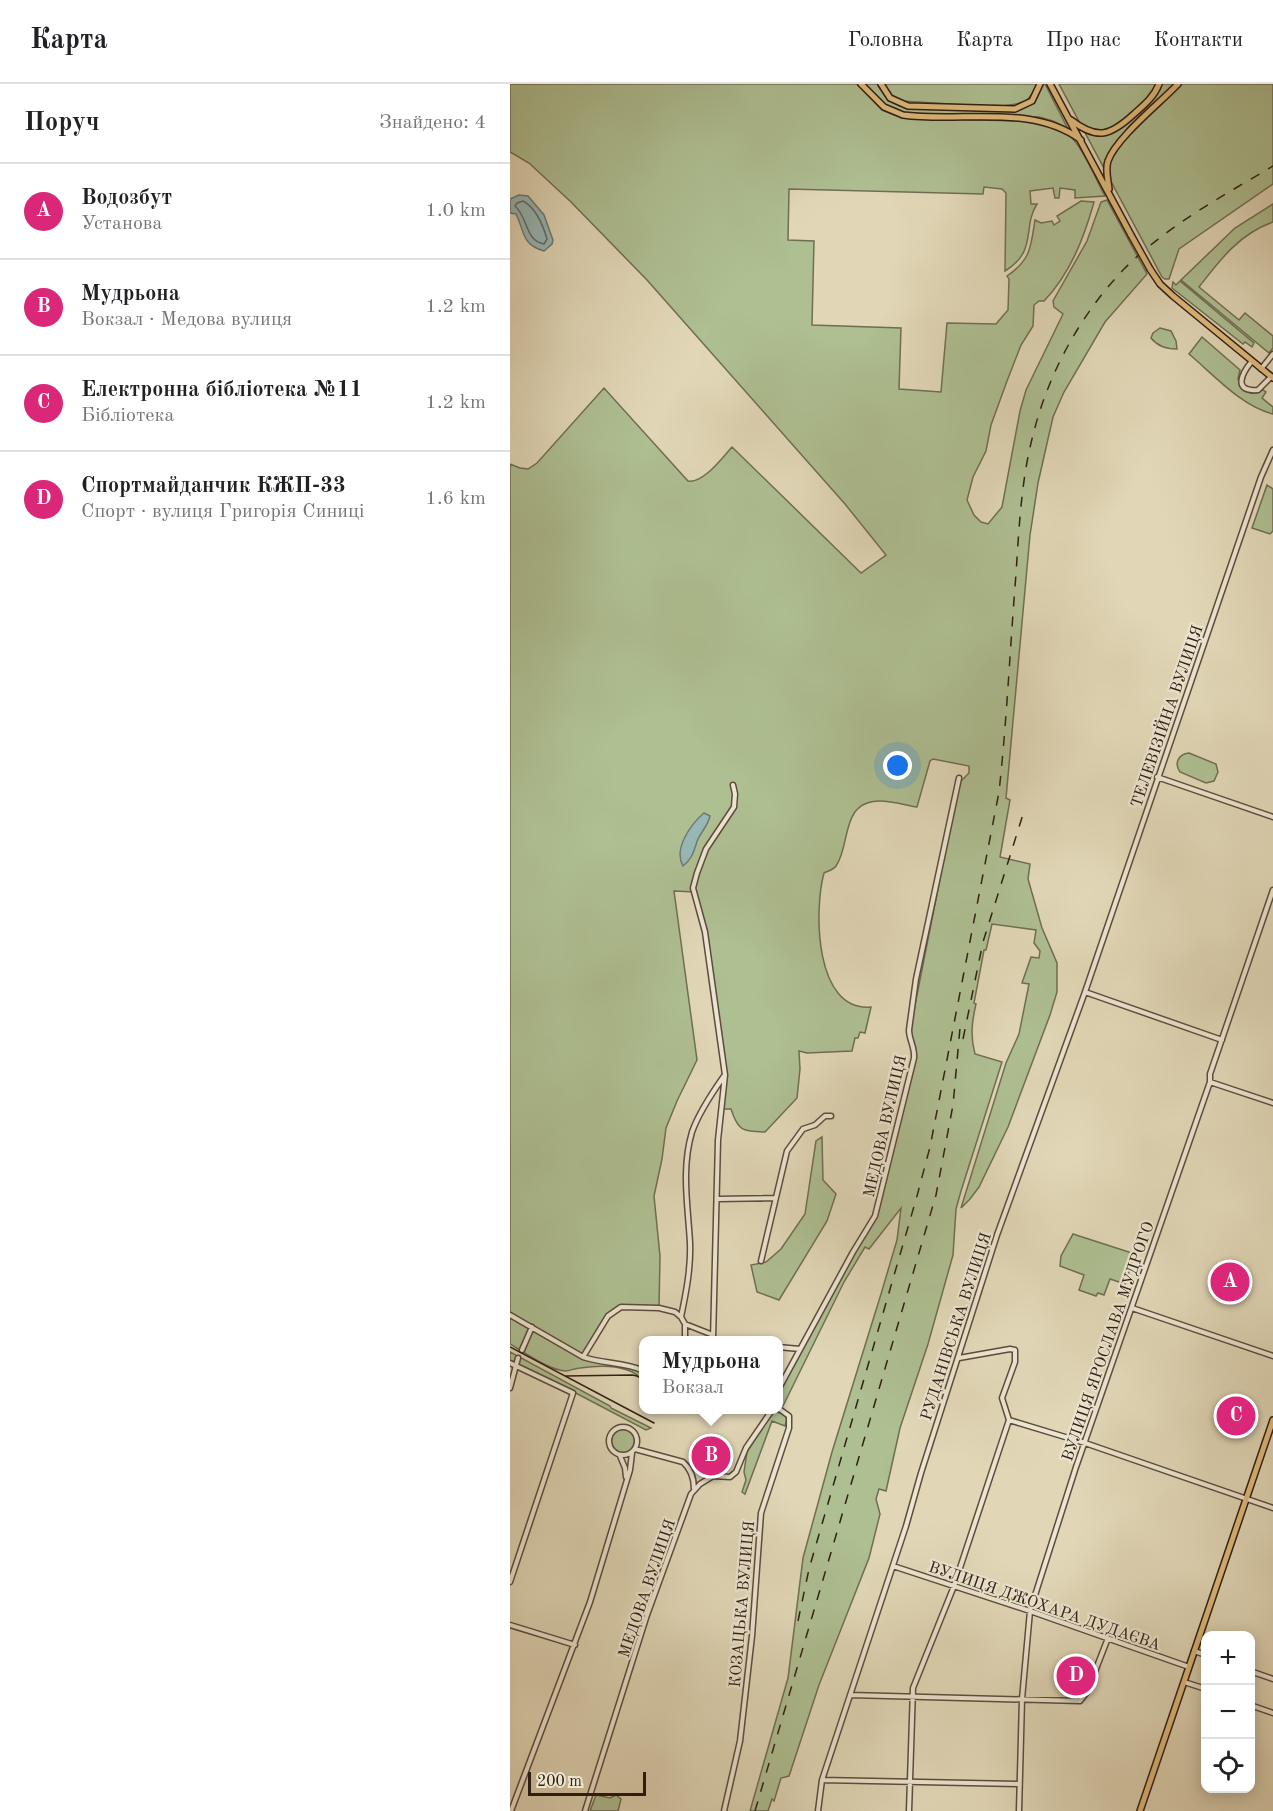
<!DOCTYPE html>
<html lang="uk">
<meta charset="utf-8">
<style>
body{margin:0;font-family:"Old Standard TT",serif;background:#f2f2f2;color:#202124}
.controls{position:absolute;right:18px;bottom:18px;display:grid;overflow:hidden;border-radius:12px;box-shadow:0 3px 15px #0003}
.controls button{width:54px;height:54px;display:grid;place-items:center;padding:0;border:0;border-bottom:2px solid #e0e0e0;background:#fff;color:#202124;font:30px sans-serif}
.scale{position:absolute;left:18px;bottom:15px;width:118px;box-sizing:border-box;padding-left:6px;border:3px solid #301e14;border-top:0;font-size:16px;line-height:21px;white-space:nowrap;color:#301e14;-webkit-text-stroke:4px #ece5d0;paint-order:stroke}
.you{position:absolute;left:388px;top:682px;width:21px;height:21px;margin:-15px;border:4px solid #fff;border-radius:50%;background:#1a73e8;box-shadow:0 0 0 9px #1a73e833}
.badge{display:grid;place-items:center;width:39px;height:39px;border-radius:50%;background:#db2777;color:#fff;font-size:20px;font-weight:700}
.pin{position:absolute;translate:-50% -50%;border:3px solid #fff;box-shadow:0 2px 6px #0006}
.popup{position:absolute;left:129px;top:1252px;width:144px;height:78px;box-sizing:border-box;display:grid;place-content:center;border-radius:12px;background:#fff;filter:drop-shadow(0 2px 4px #0005);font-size:20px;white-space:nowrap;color:#757577}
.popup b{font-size:22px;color:#202124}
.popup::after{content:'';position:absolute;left:50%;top:100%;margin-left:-12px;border:12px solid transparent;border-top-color:#fff}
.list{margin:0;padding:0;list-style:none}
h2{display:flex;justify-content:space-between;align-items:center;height:78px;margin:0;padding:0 24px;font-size:26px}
h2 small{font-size:20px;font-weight:400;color:#757577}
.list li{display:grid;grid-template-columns:39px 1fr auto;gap:18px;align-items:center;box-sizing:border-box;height:96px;padding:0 24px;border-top:2px solid #e0e0e0}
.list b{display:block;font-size:22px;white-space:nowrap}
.list p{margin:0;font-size:20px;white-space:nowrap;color:#757577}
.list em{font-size:20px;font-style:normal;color:#757577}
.icon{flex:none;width:33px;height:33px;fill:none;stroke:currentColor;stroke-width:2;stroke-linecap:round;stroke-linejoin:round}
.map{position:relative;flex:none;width:763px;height:1727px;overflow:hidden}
header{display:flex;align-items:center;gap:36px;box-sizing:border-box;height:84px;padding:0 30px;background:#fff;border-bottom:2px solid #e0e0e0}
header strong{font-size:28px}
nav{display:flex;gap:33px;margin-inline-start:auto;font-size:21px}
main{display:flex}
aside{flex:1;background:#fff}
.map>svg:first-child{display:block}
.green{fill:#aebf92;stroke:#6f6e53;stroke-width:1.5}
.water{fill:#97b8b7;stroke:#6e7a76;stroke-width:1.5}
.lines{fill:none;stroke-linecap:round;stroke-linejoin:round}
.shore{stroke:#646b66;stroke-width:1.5}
.minor-casing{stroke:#5c4c3d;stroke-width:7}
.major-casing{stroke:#301e14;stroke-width:8}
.minor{stroke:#ece5d0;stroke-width:4}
.major{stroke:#e0bc7c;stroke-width:5}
.tram{stroke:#301e14;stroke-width:1.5}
.rail{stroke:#301e14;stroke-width:1.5;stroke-dasharray:10 10;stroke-linecap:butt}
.major-bridge-casing{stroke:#301e14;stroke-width:8;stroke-linecap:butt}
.major-bridge{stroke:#e0bc7c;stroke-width:5}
.labels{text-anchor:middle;stroke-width:4.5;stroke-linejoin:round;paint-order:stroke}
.street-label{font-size:16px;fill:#301e14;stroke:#ece5d0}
</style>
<header>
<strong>Карта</strong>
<nav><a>Головна</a><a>Карта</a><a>Про нас</a><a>Контакти</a></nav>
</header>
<main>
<aside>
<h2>Поруч<small>Знайдено: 4</small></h2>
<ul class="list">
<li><span class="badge">A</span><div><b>Водозбут</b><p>Установа</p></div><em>1.0 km</em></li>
<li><span class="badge">B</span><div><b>Мудрьона</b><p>Вокзал · Медова вулиця</p></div><em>1.2 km</em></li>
<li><span class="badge">C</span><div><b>Електронна бібліотека №11</b><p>Бібліотека</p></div><em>1.2 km</em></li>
<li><span class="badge">D</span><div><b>Спортмайданчик КЖП-33</b><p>Спорт · вулиця Григорія Синиці</p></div><em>1.6 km</em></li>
</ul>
</aside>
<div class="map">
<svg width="763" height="1727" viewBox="0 0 763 1727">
<rect width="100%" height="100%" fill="#e1d7b7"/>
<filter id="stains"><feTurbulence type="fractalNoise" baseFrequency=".00333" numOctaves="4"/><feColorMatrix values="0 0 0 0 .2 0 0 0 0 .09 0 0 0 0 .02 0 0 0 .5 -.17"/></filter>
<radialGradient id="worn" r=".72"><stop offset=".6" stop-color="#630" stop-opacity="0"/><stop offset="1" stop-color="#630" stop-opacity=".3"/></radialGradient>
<path class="green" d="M0,0H347L372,26L392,34L512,37C524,38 548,42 558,50C573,63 585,94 595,112L565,114V106L550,104L549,114H545L543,104L520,107L521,120H527C512,143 528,167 495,187L496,109L492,105L474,103L473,110L279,105L278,156L304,157L302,241L391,244L389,305L431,308L437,239L486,240L498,226L499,195L497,192C521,176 521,162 525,136L531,139L542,137L544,141L550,137L547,132L571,117L584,118C574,154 560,190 534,217H529L524,221L523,242L511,261L497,297L481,341L476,367L463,393L457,416L464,431L471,438L478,440L492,423L510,327L516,306L553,230L544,223L543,217L577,157L591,118L597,116L637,190L595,238L554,308L543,333L528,399L520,451L496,714L500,716L490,773L520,780L518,795L532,844L547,879V908L540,931L498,1043L469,1103L460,1115L451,1124L496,979L509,950L519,900L512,899L521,873L529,874L530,867L524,859L526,846L482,840L476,866H474L464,919L466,920C462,937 460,952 465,970L492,978L451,1107L446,1125L443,1171L418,1260L390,1344L376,1407L369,1405L366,1415L370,1430L359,1474L309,1601L279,1692L271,1694L264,1717L262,1715L258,1727H240L278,1594L293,1474L322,1368L371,1210L387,1156L391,1124L359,1165L355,1163L334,1198L273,1322L269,1321V1308L344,1169L367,1132L405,974L406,966L400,946L449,699L459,689V682L423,675L420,677L407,723C395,721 382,717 370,717C330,717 341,761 326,782C323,786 318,787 314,789C304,825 304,928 361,923L355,949L350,948L348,954H345L342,967L297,969L289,967L290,985L287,1014L255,1048C232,1047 228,1047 221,1025H213L216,990L197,846L186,808L164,807L187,976L167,1017L156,1044L152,1075L144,1112L150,1172L149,1224L111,1223L98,1232L73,1273L116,1281L133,1287V1296C118,1280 90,1281 70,1284C65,1284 60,1287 56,1287C40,1287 14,1268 0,1260V380L10,384L18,385L27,379L94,304L178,397C193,400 213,373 222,363L351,489L376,471L335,420L137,196L61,118L19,79L0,68Z
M355,0H367C374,13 383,21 397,24L505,27L524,18L532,0H535L558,45L543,37L529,33L394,29L377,22Z
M374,0H528C516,23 512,18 489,23L391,17L378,9Z
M549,0H763V100L669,165L659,195H655L652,193Z
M763,120V138C729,150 710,176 689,203L729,236L735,229L763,252V264L759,269L671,196L725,144Z
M670,197L744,259L742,263L735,258L733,260L662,204L663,198L666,201Z
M650,244L661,247L666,257L667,265C657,265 648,263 641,254L643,249Z
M692,253L730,286L728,295L732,305C740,310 746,311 753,306L756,308L752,314L763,323V330C731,322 704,291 679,270Z
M757,401L763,405V447L760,450L742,444Z
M679,669L706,680L708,688L704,697L696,699L670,688C664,680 668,670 679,669Z
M312,1053L313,1096L326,1110L317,1137L269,1216L247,1208L241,1181L256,1178L271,1165L295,1130L306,1057Z
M563,1150L625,1170L615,1200L600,1195L594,1211L588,1209L586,1212L569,1206L574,1191L550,1182L551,1172Z
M0,1268L100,1322L101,1324L141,1344L136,1346L60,1306L0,1281Z
M263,1327L274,1330L277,1335L275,1342L262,1337L235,1410L232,1408L236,1396L234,1388L237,1368Z
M99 1357a14 14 0 1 1 28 0a14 14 0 1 1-28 0Z
M86,1711L100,1714L106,1711L111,1715L108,1727H80Z"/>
<path class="water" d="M9,111L18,112L34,131L43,156L42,160L34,167C11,160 15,148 6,130L0,129V115Z
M194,729L200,732C198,741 192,747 188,755C184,765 183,775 173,782C163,765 181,740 194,729Z"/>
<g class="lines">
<path class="shore" d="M13,117C26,124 33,141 37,155L34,160C15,157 18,133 5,122L7,119Z"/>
<defs>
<path id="minor" d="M742,277C732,289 722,308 748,306L761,293
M751,285L763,270
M647,693L763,733
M575,908L751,393L763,366
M700,998L763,1019
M208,1115L265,1114
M251,1177L277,1067L293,1045L305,1041L315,1032H321
M622,1224L763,1272
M0,1231L73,1273C93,1280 115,1278 134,1287
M175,1240L203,1251
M203,1255L211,1256
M175,1256V1240L171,1233C176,1209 181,1184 180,1159C178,1122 171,1085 182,1048C189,1028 202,1009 214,992
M203,1256L208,1056L215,991L195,848L183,804L187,789L196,765L224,723L225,710L223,701
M268,1263L290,1265
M12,1266L22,1243
M73,1273L98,1232L111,1223L149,1224L165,1228L171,1233
M449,1274L500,1265L505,1266V1278L492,1314L499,1336
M0,1279L63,1309L0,1498
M0,1304L8,1274
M268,1306L343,1168L365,1132L404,974C405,963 399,956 399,946L406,895L449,694
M499,1336L575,1359L763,1424
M99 1357a14 14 0 1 1 28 0a14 14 0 1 1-28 0Z
M125,1365L173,1378C181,1385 184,1395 184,1405
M110,1372L115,1384L116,1393
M383,1482L520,1527L679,1583
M0,1541L65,1561
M684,1567L696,1571
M740,1587L763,1595
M674,1598L696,1605
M340,1611L570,1617L577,1608L598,1554
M740,1621L763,1629
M312,1696L509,1700
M1,1727L80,1518L120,1386L122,1369
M75,1727L137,1531L181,1410L190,1400L203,1392L220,1393L226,1388L236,1364L262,1326
M214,1727L230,1657L242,1552L251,1429L279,1344V1332L268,1324
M308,1727L312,1696L396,1442L411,1389L487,1151L575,908L712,956
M399,1727L403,1604L444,1502L499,1336
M509,1727L512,1615L520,1527L566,1383L700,998V990L763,806"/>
<path id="major" d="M351,0L374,23L393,31C451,39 521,19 571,56
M371,0L380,14L398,22L505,25L522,17L530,0
M540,0L621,151
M561,36C588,57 601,51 624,30C634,21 644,13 649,0
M599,105C598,96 595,85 598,77C606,54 650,19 668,0
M640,185L650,200L663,212L763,294
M630,1727L763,1336"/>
</defs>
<use href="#minor" class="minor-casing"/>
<use href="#major" class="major-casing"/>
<use href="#minor" class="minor"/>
<use href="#major" class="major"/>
<path class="tram" d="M0,1263L144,1339
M55,1292L122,1291L127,1292L134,1297"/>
<path class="rail" d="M453,955L473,858L515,724
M288,1537L299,1485L407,1112L420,1063L489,708C497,635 500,563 506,490C509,445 511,399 522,355C537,292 569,232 614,185C657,142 711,113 763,82
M245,1727L426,1111L443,1021L450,944"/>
<defs>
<path id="major-bridge" d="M621,151L640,185"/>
</defs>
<use href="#major-bridge" class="major-bridge-casing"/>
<use href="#major-bridge" class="major-bridge"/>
</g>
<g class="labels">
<g class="street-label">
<text transform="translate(656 632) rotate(-71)" y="6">ТЕЛЕВІЗІЙНА ВУЛИЦЯ</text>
<text transform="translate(374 1042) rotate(-77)" y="6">МЕДОВА ВУЛИЦЯ</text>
<text transform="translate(445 1242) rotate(-72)" y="6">РУДАНІВСЬКА ВУЛИЦЯ</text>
<text transform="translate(597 1257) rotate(-71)" y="6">ВУЛИЦЯ ЯРОСЛАВА МУДРОГО</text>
<text transform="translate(136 1504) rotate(-71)" y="6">МЕДОВА ВУЛИЦЯ</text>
<text transform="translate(231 1520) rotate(-85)" y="6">КОЗАЦЬКА ВУЛИЦЯ</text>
<text transform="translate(535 1521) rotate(19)" y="6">ВУЛИЦЯ ДЖОХАРА ДУДАЄВА</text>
</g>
</g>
<rect width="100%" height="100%" filter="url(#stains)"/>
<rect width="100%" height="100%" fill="url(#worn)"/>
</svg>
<div class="controls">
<button>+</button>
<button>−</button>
<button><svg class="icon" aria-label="locate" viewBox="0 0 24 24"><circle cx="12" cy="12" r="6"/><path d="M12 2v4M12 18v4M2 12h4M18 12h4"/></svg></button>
</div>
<div class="scale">200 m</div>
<div class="you"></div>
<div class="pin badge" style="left:720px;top:1198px">A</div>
<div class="pin badge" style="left:201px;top:1372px">B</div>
<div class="popup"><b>Мудрьона</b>Вокзал</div>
<div class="pin badge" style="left:726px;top:1332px">C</div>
<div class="pin badge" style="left:566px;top:1592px">D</div>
</div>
</main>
